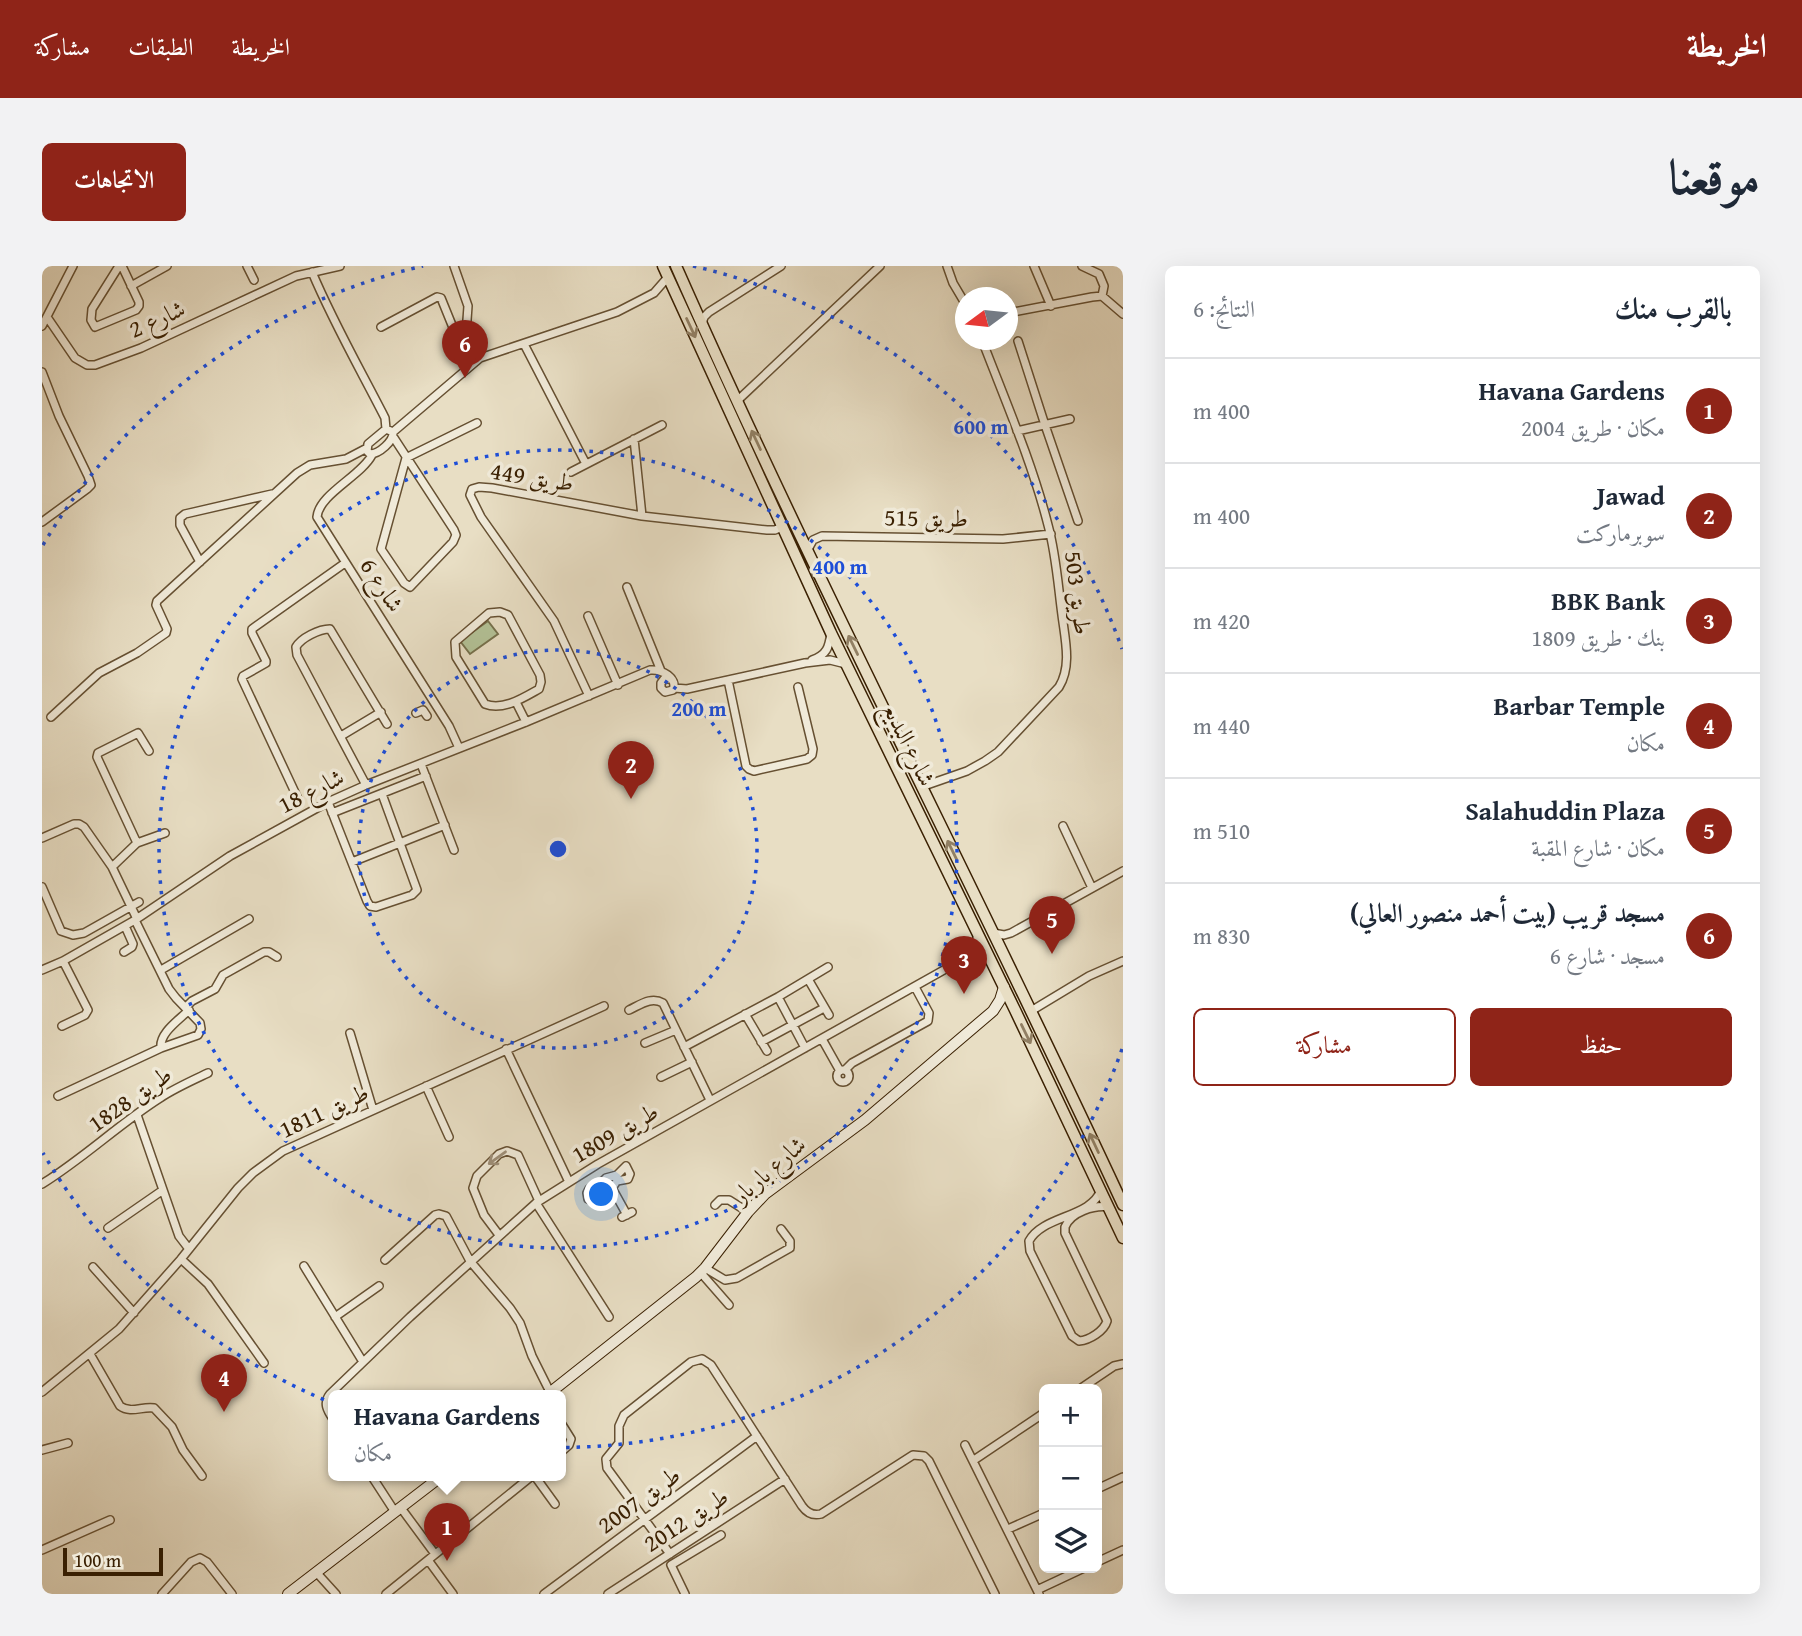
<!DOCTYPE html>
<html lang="ar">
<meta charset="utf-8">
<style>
body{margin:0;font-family:"Gentium Book Plus",Amiri,serif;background:#f2f2f3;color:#1f2937;direction:rtl}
.controls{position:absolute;right:21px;bottom:21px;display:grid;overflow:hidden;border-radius:10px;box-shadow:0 7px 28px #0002}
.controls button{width:63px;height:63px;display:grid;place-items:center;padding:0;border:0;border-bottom:2px solid #e0e1e3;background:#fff;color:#1f2937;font:35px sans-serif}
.compass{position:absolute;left:913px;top:21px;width:63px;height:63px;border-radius:50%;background:#fff;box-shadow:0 7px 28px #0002;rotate:255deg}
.scale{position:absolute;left:21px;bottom:18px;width:100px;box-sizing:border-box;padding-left:7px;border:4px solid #3a2002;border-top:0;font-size:19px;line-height:24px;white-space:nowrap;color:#3a2002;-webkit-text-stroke:5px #f0ead9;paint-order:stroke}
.you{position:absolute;left:560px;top:929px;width:24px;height:24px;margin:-18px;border:5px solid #fff;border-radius:50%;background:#1a73e8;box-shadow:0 0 0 10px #1a73e833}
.badge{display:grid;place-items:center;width:46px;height:46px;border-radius:50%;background:#8f2418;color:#fff;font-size:23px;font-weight:700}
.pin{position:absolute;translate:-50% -58px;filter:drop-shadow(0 2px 4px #0008)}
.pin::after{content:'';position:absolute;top:37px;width:24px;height:21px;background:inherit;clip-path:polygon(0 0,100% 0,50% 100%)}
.popup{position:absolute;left:286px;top:1124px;width:238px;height:91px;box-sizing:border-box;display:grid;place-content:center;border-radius:10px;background:#fff;filter:drop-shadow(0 2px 5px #0005);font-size:23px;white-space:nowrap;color:#747a83}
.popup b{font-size:26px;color:#1f2937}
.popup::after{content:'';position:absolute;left:50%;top:100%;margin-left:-14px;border:14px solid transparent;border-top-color:#fff}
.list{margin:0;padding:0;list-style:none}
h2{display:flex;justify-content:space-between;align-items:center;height:91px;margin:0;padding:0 28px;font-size:30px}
h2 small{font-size:23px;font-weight:400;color:#747a83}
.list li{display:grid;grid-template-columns:46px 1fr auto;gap:21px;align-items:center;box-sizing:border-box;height:105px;padding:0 28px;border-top:2px solid #e0e1e3}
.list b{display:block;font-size:26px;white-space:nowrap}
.list p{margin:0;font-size:23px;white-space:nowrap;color:#747a83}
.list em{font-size:23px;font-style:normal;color:#747a83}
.actions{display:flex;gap:14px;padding:21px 28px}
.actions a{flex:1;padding:16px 0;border:2px solid #8f2418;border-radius:10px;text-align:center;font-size:24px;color:#8f2418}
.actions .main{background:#8f2418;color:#fff}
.icon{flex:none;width:38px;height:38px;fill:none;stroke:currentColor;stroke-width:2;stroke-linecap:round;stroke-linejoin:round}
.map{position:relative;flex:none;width:1081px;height:1328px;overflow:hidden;direction:ltr;border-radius:10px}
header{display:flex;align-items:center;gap:42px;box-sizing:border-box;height:98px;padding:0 35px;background:#8f2418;color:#fff}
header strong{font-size:33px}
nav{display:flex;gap:38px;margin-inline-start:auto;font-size:24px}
.intro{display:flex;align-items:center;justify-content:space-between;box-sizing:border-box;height:168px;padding:0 42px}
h1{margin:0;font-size:49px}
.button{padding:18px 32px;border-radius:10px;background:#8f2418;color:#fff;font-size:24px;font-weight:700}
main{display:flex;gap:42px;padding:0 42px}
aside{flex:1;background:#fff;border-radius:10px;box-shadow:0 7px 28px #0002}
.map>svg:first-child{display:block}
.green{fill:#b3c297;stroke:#76714c;stroke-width:2}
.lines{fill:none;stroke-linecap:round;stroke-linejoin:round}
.street-casing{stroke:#665032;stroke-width:10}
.secondary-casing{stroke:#3a2002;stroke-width:12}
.primary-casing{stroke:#3a2002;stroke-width:13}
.street{stroke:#f0ead9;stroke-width:7}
.secondary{stroke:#f0ead9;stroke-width:10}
.primary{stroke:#e8dec4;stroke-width:10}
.oneway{stroke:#917f63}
.oneway2{stroke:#9e8f78}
.ring{fill:none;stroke:#1d4ed8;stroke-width:3.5;stroke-dasharray:3.5 7}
.labels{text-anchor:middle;stroke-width:7;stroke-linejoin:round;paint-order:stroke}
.street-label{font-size:24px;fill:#3a2002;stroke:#f0ead9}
.centre{fill:#1d4ed8;stroke:#f0ead9;stroke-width:3.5}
.ring-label{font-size:21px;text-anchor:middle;font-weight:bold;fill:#1d4ed8;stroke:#f0ead9;stroke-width:7;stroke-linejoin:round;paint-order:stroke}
</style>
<header>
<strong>الخريطة</strong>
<nav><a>الخريطة</a><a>الطبقات</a><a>مشاركة</a></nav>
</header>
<div class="intro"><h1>موقعنا</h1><a class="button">الاتجاهات</a></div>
<main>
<aside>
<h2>بالقرب منك<small>النتائج: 6</small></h2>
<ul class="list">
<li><span class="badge">1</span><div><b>Havana Gardens</b><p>مكان · طريق 2004</p></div><em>400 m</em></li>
<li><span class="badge">2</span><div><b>Jawad</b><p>سوبرماركت</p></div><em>400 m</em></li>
<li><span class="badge">3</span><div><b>BBK Bank</b><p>بنك · طريق 1809</p></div><em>420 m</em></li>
<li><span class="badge">4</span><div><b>Barbar Temple</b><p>مكان</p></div><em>440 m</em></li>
<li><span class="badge">5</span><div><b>Salahuddin Plaza</b><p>مكان · شارع المقبة</p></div><em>510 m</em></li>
<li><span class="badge">6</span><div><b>مسجد قريب (بيت أحمد منصور العالي)</b><p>مسجد · شارع 6</p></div><em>830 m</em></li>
</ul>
<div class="actions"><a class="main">حفظ</a><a>مشاركة</a></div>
</aside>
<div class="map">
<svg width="1081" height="1328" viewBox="0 0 1081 1328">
<rect width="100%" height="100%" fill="#e8dec4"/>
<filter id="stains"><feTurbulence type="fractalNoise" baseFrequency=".00286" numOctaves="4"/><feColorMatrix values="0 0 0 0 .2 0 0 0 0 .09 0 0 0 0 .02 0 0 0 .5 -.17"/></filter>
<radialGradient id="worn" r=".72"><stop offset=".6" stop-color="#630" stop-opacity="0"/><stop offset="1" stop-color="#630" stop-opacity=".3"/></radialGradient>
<path class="green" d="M446,355L456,368L428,388L418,375Z"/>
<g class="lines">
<defs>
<path id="street" d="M77,0L50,43L49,54L53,61L94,44L97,40V36L80,0
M205,0L212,14
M412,0L426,40L424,68L433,94
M905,0L911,17L924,39
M992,0L1009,40
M1040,0L1057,8L1062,20L1060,30
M270,6C291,56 318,103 343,152L344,163
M89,20L125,0
M966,47L1050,31L1060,30L1081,48
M5,51L33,92L45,99H53L99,82L254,10L298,0
M660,58L662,51L667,46L739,0
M0,60L31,0
M339,61L395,31L399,32L427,101
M976,75L1003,159L1036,255
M482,78L544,198
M0,106L17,150L46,210L49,219L45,223L0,256
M695,135L838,0
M344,163L351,166C352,175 337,188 328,188L325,185L326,178Z
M975,165L1028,153
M351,166L438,92L575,46L612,27L626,11
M352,172L412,264L414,269L411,276L368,321L362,317L339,283L364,192L435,157
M592,173L600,250
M330,189C319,210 277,228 275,251L407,460L417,482
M529,206L620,159
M765,285L771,274L780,270L961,273L1009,268
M158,296L138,259V252L143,248L230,228
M585,321L619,405
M458,346L466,349L498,409L499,416L497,423C481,432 461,445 443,438L414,391L413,376L447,347Z
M546,350L576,419
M770,394C785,389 787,381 789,367
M686,414L704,500L707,503L712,505L765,493L770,489L771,483L756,421
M632,422L645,423L763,397L788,394L804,398
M547,430L512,355L439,251L428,229L430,223L437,221L450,222L600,250L725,264H733L740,261
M474,436L484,456
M374,447L381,444L385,450
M9,451L57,407L95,387L124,367L125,363L114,339L115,335L255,207L268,199L304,193L325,182
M299,470L339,446
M379,498L412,584
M324,519L255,389L254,381C259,372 277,363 288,363L345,458
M879,521L925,505L943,495L956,486L1017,421C1030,400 1023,373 1020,349C1016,319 1014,288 1006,259C990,196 963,134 940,74
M257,535L200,413L201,410L224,397V395L210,367V363L303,297
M286,536L325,635L328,640L334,641L370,629L375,624L340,528
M290,547L384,510
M1021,560L1050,622
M0,572L32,558H37L42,561L70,601L95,653
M95,577L55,491L56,487L96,467L107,485
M310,596L403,559
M70,601L95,577L123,567
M0,621L19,665L31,669L42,667L97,636
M951,667L962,669L969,667L1081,605
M82,686L90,681L91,678L83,660
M0,704L21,695L93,654L188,590L286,536L324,519L484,456L608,404C620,403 636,412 631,424L623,426L619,422V417L622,413H628
M119,704L207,653
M766,713L787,749
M736,731L763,782
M144,741L150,735L173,723L181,709L222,686H227L235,691
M587,744C598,739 609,730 621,737L668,834
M989,745L1047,710L1081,695
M703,748L725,785
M20,760L43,749L46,744L21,695
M308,767L331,844
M780,773L798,805
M719,776L782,742
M603,777L634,764
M642,781L736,731L786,701
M119,782C117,767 137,754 147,744
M464,783L527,916
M795 810a6 6 0 1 1 12 0a6 6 0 1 1-12 0Z
M803,804L810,797L886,755L887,747L873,721
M619,811L650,796
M384,820L407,871
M16,830L119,782L156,769L159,763L158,757L134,732L127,723L93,654
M95,849L137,970L147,983
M584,900L588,908L586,913L575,915L570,922L558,927L551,934L546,933L545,927L547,923L557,919L564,912L575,909Z
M0,918C42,892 77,858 118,832C133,822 149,815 166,807
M570,922L585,949
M1059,924C1049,952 1001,949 987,975L988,985L1030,1070L1037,1075C1048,1074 1062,1065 1065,1055L1023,967V961C1029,946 1052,939 1067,941
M494,937L567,1051
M673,939L678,934H687L706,946
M580,951L590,946
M66,962L121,924
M457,969L442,949L431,922L435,910L457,888L465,885L476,889L497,935
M139,993L166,1018L222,1097
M343,994L393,949L397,948L404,950L428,995L468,1042L478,1057L490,1090L508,1126
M262,1000L321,1096
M51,1001L92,1047
M663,1002L683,1014L695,1012L748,982V975L739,963
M659,1007L687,1039
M293,1051L337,1020
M48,1088L78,1140C89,1148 100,1140 112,1142L130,1161L141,1184L160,1210
M1038,1123L1072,1100L1081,1098
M0,1126L77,1063L139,993L196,922L211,907L241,885L562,740
M291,1153C285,1144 281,1137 288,1128L368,1051L494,937L556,898L925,691L932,682L936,669
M519,1157L529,1173L527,1179L519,1186
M923,1179L997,1328
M0,1184L26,1177
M932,1194L1002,1147
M329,1209L353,1246
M492,1209L513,1238
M1055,1223L1081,1211
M359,1242L393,1288
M966,1263L1002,1247
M0,1284L68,1254
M628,1288L565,1202L564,1193L577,1177V1160L582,1149L649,1096L660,1093L669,1099L760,1240C765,1247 771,1250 779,1248L871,1189L882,1190L887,1195L953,1328
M386,1294L411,1328
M1055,1296L1081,1284
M274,1306L294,1328
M995,1324L1042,1302
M120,1328L149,1296L158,1292L165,1296L190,1328
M344,1328L491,1209
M502,1328L715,1170
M566,1328L743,1213
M643,1328L629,1299L679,1269"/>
<path id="secondary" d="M505,1129L654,1011L663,1002L706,946L723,928L823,854L951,745L958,734L962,721
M246,1328L401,1209"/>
<path id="primary" d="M621,0L789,367L973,744L1081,972
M634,0C774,317 935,624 1081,939"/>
</defs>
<use href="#street" class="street-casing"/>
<use href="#secondary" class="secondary-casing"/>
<use href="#primary" class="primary-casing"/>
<use href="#street" class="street"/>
<use href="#secondary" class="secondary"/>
<use href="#primary" class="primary"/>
</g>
<defs><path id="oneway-shaft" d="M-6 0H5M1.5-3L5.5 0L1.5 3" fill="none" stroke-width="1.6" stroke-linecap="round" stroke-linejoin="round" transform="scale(1.75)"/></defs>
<g class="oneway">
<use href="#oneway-shaft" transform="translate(649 62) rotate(65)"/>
<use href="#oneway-shaft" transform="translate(714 174) rotate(-115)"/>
<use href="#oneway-shaft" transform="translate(811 379) rotate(-116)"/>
<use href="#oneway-shaft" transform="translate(910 584) rotate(-116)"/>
<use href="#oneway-shaft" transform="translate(984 768) rotate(64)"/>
<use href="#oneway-shaft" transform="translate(1052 877) rotate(-115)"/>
</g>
<use class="oneway2" href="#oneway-shaft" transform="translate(455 892) rotate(144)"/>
<g class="ring">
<circle cx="516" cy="583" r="199"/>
<circle cx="516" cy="583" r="399"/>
<path d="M1080 783A598 598 0 0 1 1 887M1 279A598 598 0 0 1 381 0M651 0A598 598 0 0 1 1080 383"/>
</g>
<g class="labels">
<g class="street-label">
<text transform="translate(115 53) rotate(-24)" y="8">شارع 2</text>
<text transform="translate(490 211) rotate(9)" y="8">طريق 449</text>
<text transform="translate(884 252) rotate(1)" y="8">طريق 515</text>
<text transform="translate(340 319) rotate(57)" y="8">شارع 6</text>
<text transform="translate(1036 327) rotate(83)" y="8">طريق 503</text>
<text transform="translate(867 478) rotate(64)" y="8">شارع البديع</text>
<text transform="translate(269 525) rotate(-27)" y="8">شارع 18</text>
<text transform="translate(88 833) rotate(-35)" y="8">طريق 1828</text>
<text transform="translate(282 845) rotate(-25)" y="8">طريق 1811</text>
<text transform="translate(573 867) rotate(-30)" y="8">طريق 1809</text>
<text transform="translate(727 904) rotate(-41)" y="8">شارع باربار</text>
<text transform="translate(597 1234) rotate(-36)" y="8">طريق 2007</text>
<text transform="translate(644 1254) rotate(-33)" y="8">طريق 2012</text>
</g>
</g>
<circle cx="516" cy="583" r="10" class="centre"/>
<g class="ring-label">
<text x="939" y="168">600 m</text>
<text x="798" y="308">400 m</text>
<text x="657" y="450">200 m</text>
</g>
<rect width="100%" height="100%" filter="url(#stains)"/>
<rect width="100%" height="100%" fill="url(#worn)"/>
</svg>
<div class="controls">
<button>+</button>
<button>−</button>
<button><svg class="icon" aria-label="layers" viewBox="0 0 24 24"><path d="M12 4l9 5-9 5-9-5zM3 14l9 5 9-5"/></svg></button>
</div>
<svg class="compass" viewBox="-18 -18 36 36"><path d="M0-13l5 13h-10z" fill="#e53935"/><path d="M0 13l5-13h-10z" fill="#747a83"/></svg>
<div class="scale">100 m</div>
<div class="you"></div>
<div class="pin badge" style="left:405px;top:1295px">1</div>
<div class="popup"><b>Havana Gardens</b>مكان</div>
<div class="pin badge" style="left:589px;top:533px">2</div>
<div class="pin badge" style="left:922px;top:728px">3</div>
<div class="pin badge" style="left:182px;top:1146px">4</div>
<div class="pin badge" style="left:1010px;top:688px">5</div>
<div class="pin badge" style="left:423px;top:112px">6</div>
</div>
</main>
